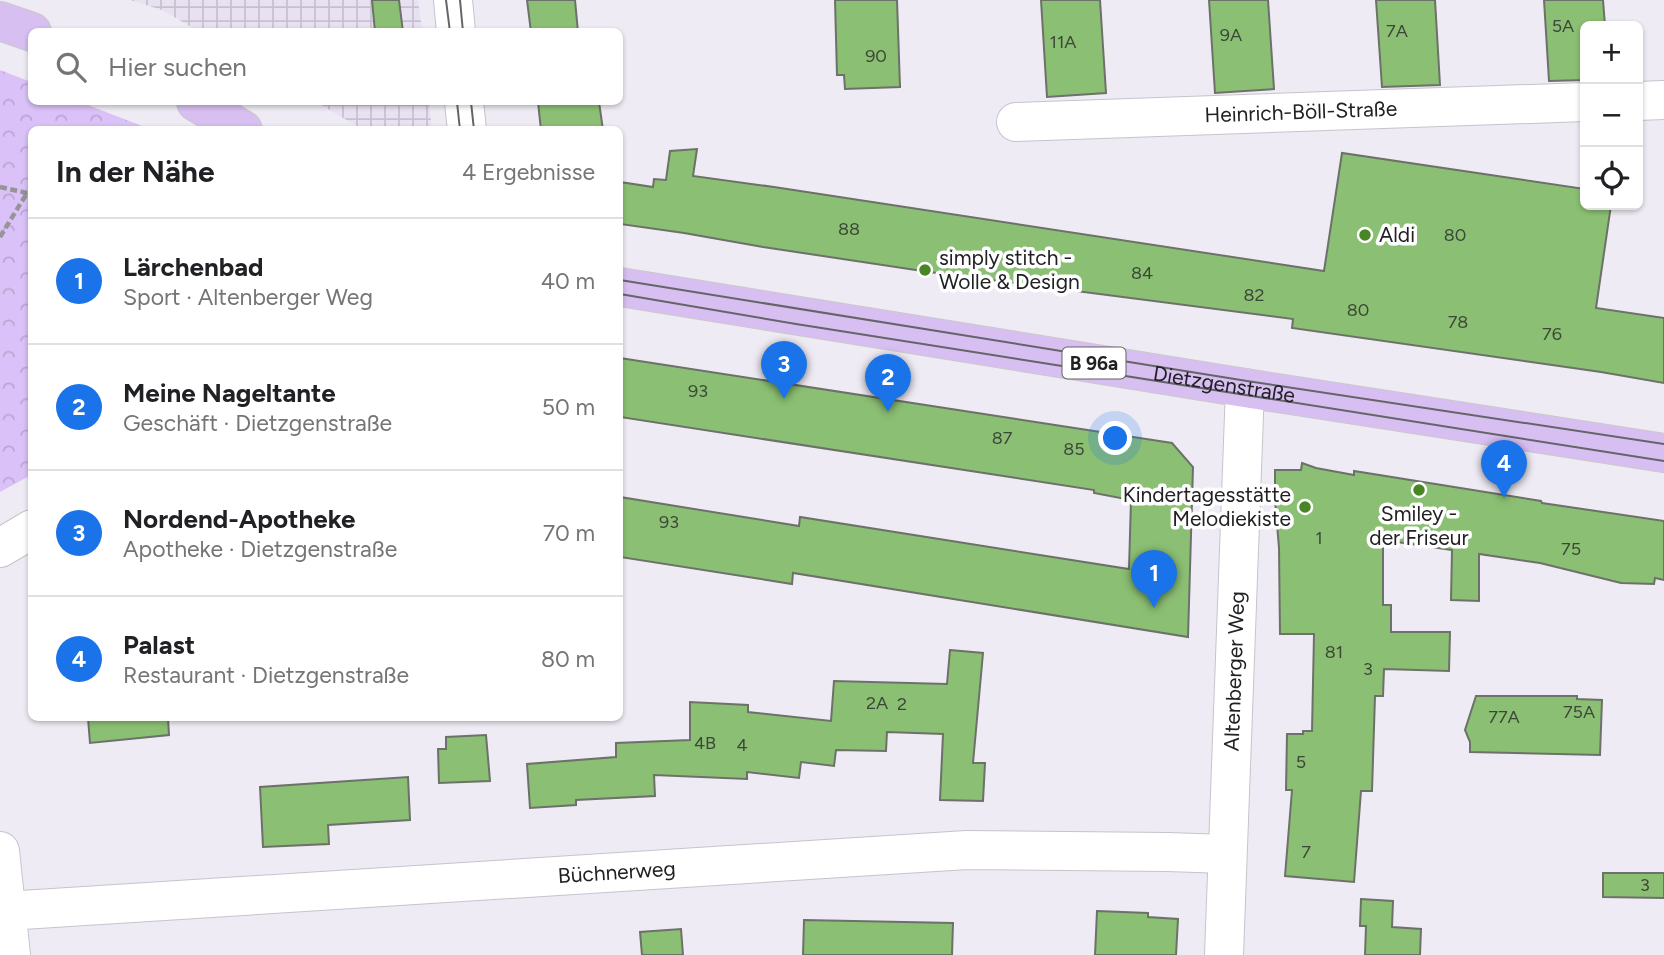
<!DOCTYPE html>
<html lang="de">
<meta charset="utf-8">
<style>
body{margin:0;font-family:Figtree,sans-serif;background:#f2f2f2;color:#202124}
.controls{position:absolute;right:21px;top:21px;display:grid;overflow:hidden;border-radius:10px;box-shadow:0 2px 5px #0004}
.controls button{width:63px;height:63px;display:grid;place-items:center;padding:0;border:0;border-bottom:2px solid #e0e0e0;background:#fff;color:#202124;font:35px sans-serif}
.you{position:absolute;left:1116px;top:439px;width:24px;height:24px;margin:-18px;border:5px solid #fff;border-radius:50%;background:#1a73e8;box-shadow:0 0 0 10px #1a73e833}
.badge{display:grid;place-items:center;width:46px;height:46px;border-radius:50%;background:#1a73e8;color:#fff;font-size:23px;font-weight:700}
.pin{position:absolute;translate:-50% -58px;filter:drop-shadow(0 2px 4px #0008)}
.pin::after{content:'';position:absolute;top:37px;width:24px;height:21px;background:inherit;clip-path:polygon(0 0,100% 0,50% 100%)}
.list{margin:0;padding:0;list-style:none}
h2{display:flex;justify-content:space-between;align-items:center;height:91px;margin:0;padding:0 28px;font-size:30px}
h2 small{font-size:23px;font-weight:400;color:#757577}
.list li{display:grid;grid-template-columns:46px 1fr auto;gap:21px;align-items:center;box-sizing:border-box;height:126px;padding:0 28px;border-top:2px solid #e0e0e0}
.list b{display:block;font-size:26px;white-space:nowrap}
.list p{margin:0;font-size:23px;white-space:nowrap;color:#757577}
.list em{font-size:23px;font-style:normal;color:#757577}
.icon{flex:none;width:38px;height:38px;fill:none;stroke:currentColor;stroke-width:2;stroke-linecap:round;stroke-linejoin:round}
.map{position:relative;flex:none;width:1664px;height:955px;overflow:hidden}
.search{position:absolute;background:#fff;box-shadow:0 2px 5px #0004;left:28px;top:28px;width:595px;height:77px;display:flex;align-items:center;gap:18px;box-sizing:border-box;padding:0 24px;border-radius:10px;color:#757577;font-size:26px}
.panel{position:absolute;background:#fff;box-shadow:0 2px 5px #0004;left:28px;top:126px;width:595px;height:595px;border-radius:10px}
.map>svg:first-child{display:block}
.industrial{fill:url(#industrial-grid)}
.park{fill:url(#park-crowns)}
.building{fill:#8bbf73;stroke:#6c7169;stroke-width:2}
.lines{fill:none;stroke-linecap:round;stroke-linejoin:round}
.minor-casing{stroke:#c7c3cc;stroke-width:40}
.major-casing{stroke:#cac9ca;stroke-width:40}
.path{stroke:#969399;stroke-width:4.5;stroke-dasharray:7 3.5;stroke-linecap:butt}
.minor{stroke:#fff;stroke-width:38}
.major{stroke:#d7bff1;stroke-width:38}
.tram{stroke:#666469;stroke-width:2}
.poi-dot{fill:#488524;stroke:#fff;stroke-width:2.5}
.labels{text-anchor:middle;stroke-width:7;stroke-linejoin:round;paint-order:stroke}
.number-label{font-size:18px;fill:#3c4837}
.shield{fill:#fff;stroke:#646365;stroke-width:2}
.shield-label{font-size:19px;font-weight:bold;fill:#212023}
.street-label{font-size:21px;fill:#212023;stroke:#fff}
.poi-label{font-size:21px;fill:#212023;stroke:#fff;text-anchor:start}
</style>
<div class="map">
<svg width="1664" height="955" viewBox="0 0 1664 955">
<defs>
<pattern id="industrial-grid" width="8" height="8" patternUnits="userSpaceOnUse" patternTransform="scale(1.75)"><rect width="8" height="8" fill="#e8e1f2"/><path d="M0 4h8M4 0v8" fill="none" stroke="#c7c1cf"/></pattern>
<pattern id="park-crowns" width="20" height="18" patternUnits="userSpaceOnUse" patternTransform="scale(1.75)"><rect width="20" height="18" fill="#dac1f7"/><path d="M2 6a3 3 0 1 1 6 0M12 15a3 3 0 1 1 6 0" fill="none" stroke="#bba6d3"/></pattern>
</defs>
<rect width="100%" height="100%" fill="#efebf4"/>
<path class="industrial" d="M130,0H418L422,31H198L162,10Z
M316,102H429L432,129H362Z"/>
<path class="park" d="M0,70L31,82L32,102H80L150,129L32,130L31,475L0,492Z"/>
<path class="building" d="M372,0H399L403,32H375Z
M527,0H575L578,32H531Z
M835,0H897L900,87L845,89L844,75H837Z
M1041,0H1100L1106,93L1047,97Z
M1209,0H1268L1274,89L1215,93Z
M1376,0H1435L1440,85L1382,87Z
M1544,0H1603L1605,26H1585V80L1549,81Z
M538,102H599L603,130H541Z
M697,149L693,176L774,187L1324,271L1342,153L1585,189V205H1611L1596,308L1664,318V383L1601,372L1292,328L1293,319L929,272L763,247L684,233L620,224V182L653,187L654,179L666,180L670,151Z
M620,358L1172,443L1193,467L1188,637L793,573L792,584L620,557V497L799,526L800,517L1129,569L1131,500L1094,493V490L620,417Z
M1302,463L1316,468L1354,475V471L1541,501L1542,503L1664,521V580L1655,578L1654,584L1621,583L1540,563L1479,554V601L1451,600L1452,550L1383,540V605H1391V632H1450L1449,671L1384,669L1383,696H1375L1372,791H1361L1354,882L1285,876L1292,790H1286L1287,734H1303V731H1312L1314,634H1280L1279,548L1275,500V470H1301Z
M950,650L983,653L973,763H985L983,801L940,800L943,734L887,732L886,751L836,750L834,766L801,762L799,778L747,772V779L654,775L655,796L576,800V805L530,808L527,764L616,757V743L690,740V702L748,705V712L831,721L834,681L947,684Z
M1476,696H1577V699L1602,700L1600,755L1470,752V742L1465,730Z
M88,718H168L169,735L90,743Z
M486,735L490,781L439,783L438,749H446V737Z
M408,777L410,820L328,825L329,844L263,847L260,787Z
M1603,873H1664V898L1603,897Z
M1361,899L1393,901L1392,927L1421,929L1420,955H1365L1366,926H1360Z
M1097,911L1148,913V917L1178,919L1176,955H1095Z
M804,920L953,923L952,955H803Z
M681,929L683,955H642L640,932Z"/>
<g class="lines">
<defs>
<g id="minor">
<path d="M453,0L456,32"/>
<path d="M1638,101L1664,100"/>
<path d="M464,102L467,130"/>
<path id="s1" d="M1016,122L1585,102"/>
<path d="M0,548L32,529"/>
<path d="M0,851L11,955"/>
<path id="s2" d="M6,911L967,850L1167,852L1227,854"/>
<path id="s3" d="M1224,955L1245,388"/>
</g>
<g id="major">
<path d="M0,21L32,32"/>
<path d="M196,102L243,130"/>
<path id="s4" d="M620,287L1245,388L1664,453"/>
</g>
</defs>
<use href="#minor" class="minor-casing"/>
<use href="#major" class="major-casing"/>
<path class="path" d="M0,187L27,193L32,192
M0,237L27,193"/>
<use href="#minor" class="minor"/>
<use href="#major" class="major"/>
<path class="tram" d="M446,0L450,32
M460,0L463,32
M457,102L460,130
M471,102L474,130
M620,280L1247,381L1664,444
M620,294L796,324L1664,461"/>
</g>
<g class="poi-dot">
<circle cx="1365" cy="235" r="7"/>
<circle cx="925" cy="270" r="7"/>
<circle cx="1419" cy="490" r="7"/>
<circle cx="1305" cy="507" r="7"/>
</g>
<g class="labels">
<g class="number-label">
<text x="1563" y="32">5A</text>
<text x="1397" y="37">7A</text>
<text x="1231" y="41">9A</text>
<text x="1063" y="48">11A</text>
<text x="876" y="62">90</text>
<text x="849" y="235">88</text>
<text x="1455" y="241">80</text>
<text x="1142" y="279">84</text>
<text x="1254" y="301">82</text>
<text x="1358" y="316">80</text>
<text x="1458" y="328">78</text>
<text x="1552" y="340">76</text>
<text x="698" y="397">93</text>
<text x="1002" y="444">87</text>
<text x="1074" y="455">85</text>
<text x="669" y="528">93</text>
<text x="1319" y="544">1</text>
<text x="1571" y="555">75</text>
<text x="1334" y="658">81</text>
<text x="1368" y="675">3</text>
<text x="877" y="709">2A</text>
<text x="902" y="710">2</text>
<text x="1579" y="718">75A</text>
<text x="1504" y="723">77A</text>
<text x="705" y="749">4B</text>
<text x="742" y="751">4</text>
<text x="1301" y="768">5</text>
<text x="1306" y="858">7</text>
<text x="1645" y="891">3</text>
</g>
<rect class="shield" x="1062.5" y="347.5" width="63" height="31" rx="5"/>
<g class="shield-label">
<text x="1094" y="370">B 96a</text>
</g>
<g class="street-label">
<text dy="7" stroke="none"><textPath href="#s1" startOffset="285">Heinrich-Böll-Straße</textPath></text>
<text dy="7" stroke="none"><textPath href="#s4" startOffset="612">Dietzgenstraße</textPath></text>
<text dy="7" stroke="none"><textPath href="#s3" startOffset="284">Altenberger Weg</textPath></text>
<text dy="7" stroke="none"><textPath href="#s2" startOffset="612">Büchnerweg</textPath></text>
</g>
<g class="poi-label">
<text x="1379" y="242">Aldi</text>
<text x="939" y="265">simply stitch -<tspan x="939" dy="24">Wolle &amp; Design</tspan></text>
<text x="1291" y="502" text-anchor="end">Kindertagesstätte<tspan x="1291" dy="24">Melodiekiste</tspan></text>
<text x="1419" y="521" text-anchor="middle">Smiley -<tspan x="1419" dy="24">der Friseur</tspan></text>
</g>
</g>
</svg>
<div class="controls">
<button>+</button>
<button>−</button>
<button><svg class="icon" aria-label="locate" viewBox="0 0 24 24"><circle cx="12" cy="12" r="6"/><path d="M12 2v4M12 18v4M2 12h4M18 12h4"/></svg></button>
</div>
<div class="you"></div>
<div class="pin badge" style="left:1154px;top:608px">1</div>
<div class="pin badge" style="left:888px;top:412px">2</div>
<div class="pin badge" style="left:784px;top:399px">3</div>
<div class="pin badge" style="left:1504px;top:498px">4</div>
<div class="search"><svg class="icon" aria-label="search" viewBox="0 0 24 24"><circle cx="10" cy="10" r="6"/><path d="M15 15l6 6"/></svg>Hier suchen</div>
<section class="panel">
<h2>In der Nähe<small>4 Ergebnisse</small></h2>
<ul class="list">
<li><span class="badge">1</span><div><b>Lärchenbad</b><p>Sport · Altenberger Weg</p></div><em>40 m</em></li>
<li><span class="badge">2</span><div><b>Meine Nageltante</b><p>Geschäft · Dietzgenstraße</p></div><em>50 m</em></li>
<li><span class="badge">3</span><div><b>Nordend-Apotheke</b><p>Apotheke · Dietzgenstraße</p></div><em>70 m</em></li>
<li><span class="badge">4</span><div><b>Palast</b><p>Restaurant · Dietzgenstraße</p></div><em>80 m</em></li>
</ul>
</section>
</div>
